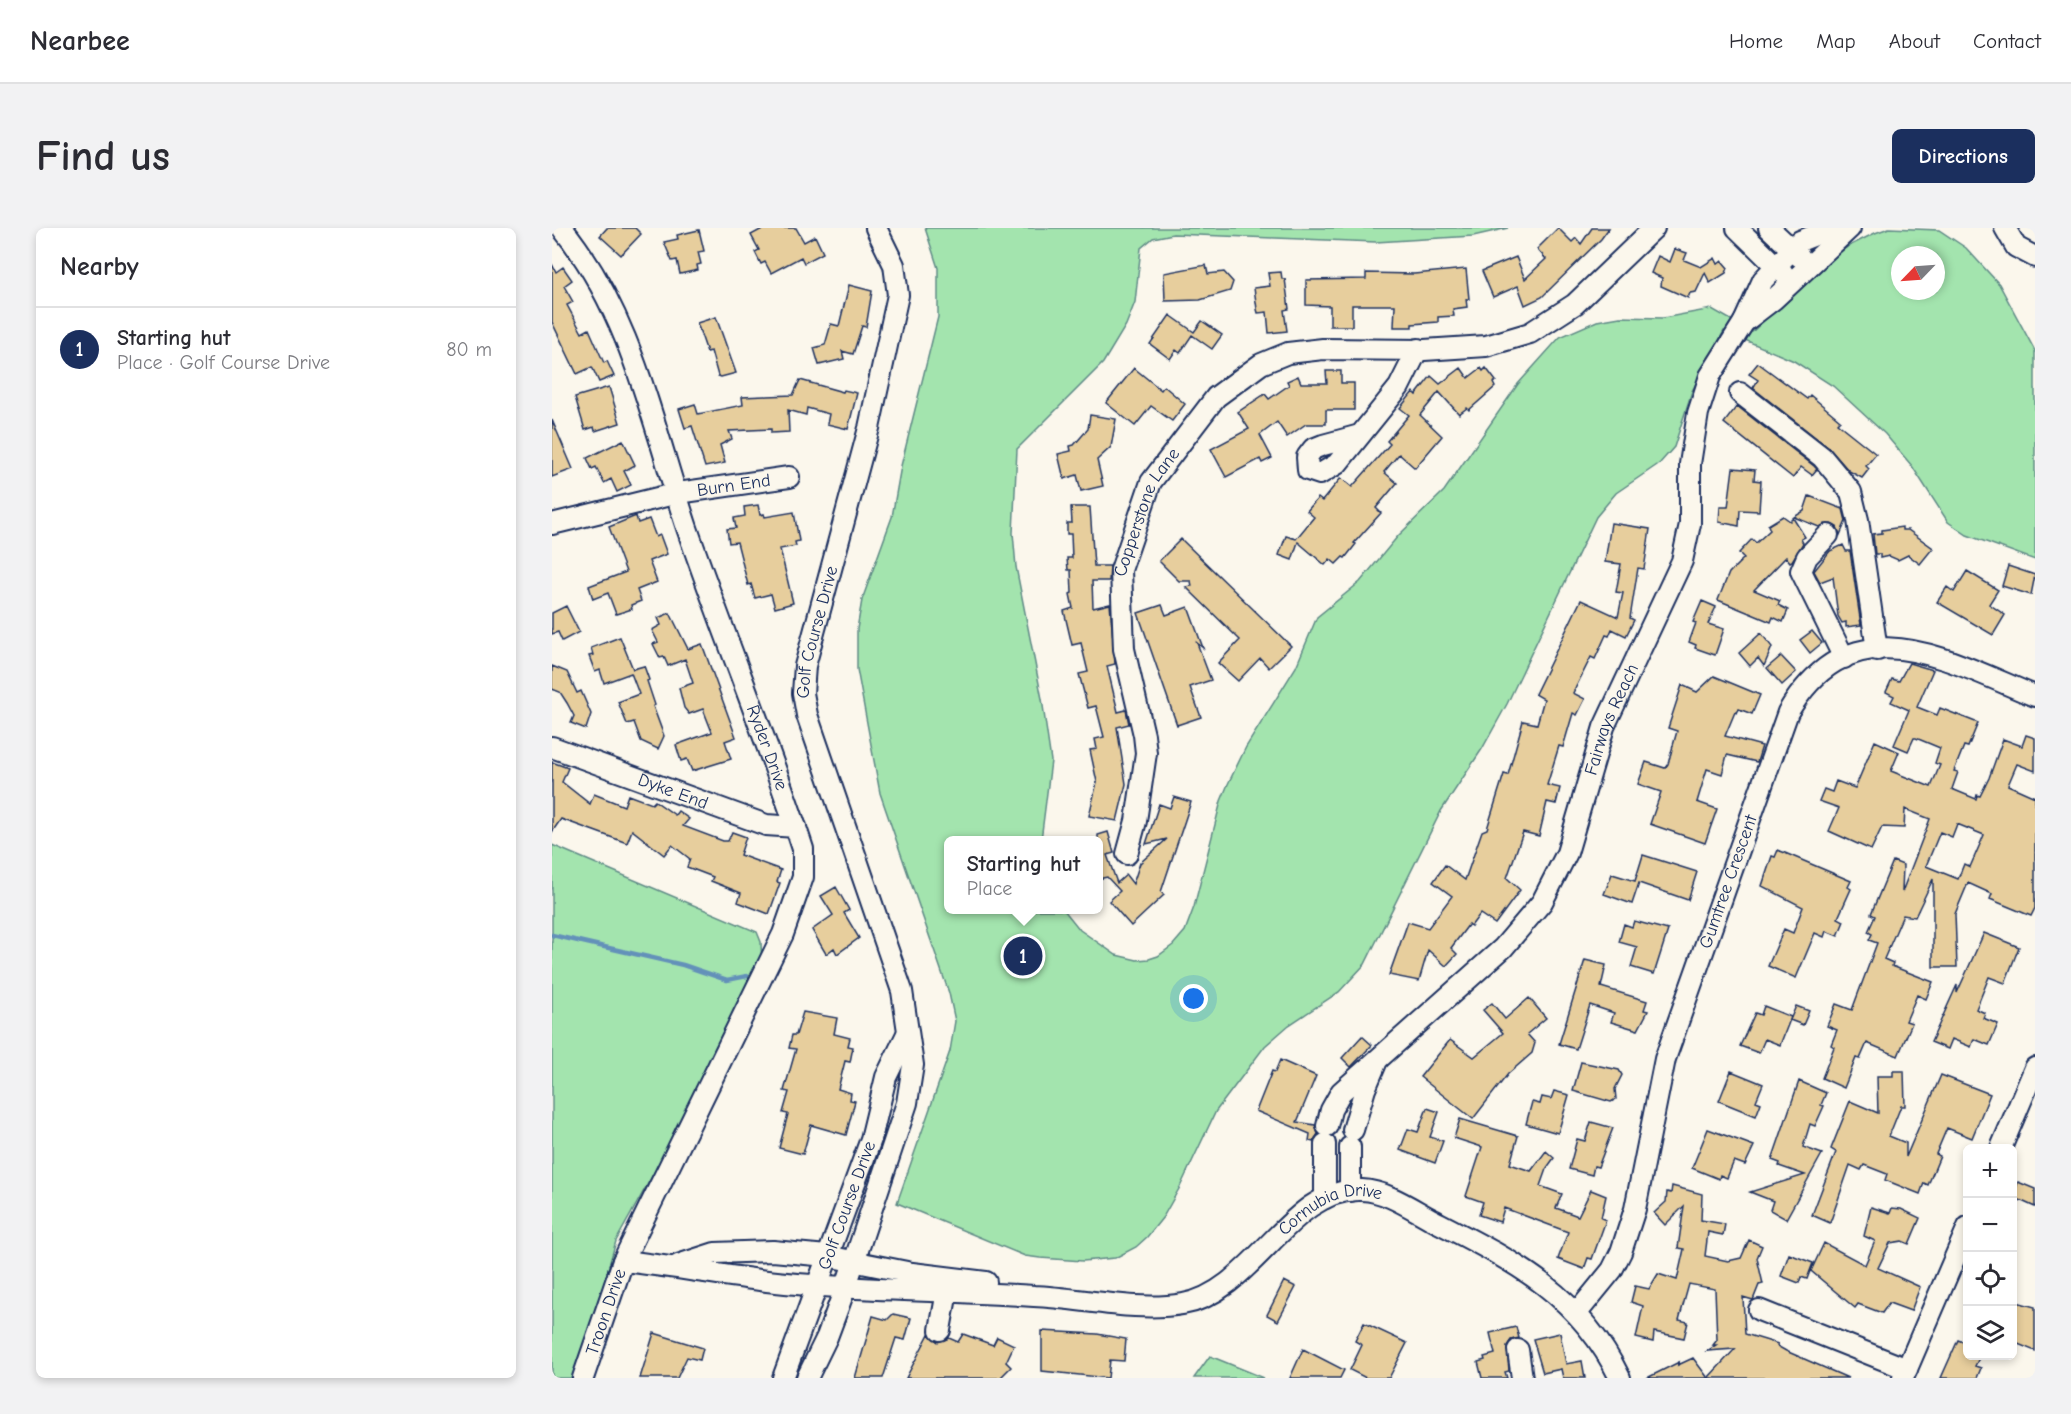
<!DOCTYPE html>
<meta charset="utf-8">
<style>
body{margin:0;font-family:"Comic Neue",sans-serif;background:#f2f2f3;color:#2b2b33}
.controls{position:absolute;right:18px;bottom:18px;display:grid;overflow:hidden;border-radius:9px;box-shadow:0 3px 9px #0003}
.controls button{width:54px;height:54px;display:grid;place-items:center;padding:0;border:0;border-bottom:2px solid #e1e1e2;background:#fff;color:#2b2b33;font:30px sans-serif}
.compass{position:absolute;left:1339px;top:18px;width:54px;height:54px;border-radius:50%;background:#fff;box-shadow:0 3px 9px #0003;rotate:245deg}
.you{position:absolute;left:642px;top:771px;width:21px;height:21px;margin:-15px;border:4px solid #fff;border-radius:50%;background:#1a73e8;box-shadow:0 0 0 9px #1a73e833}
.badge{display:grid;place-items:center;width:39px;height:39px;border-radius:50%;background:#1b2f5e;color:#fff;font-size:20px;font-weight:700}
.pin{position:absolute;translate:-50% -50%;border:3px solid #fff;box-shadow:0 2px 6px #0006}
.popup{position:absolute;left:392px;top:608px;width:159px;height:78px;box-sizing:border-box;display:grid;place-content:center;border-radius:9px;background:#fff;filter:drop-shadow(0 2px 4px #0005);font-size:20px;white-space:nowrap;color:#7c7c81}
.popup b{font-size:22px;color:#2b2b33}
.popup::after{content:'';position:absolute;left:50%;top:100%;margin-left:-12px;border:12px solid transparent;border-top-color:#fff}
.list{margin:0;padding:0;list-style:none}
h2{display:flex;justify-content:space-between;align-items:center;height:78px;margin:0;padding:0 24px;font-size:26px}
h2 small{font-size:20px;font-weight:400;color:#7c7c81}
.list li{display:grid;grid-template-columns:39px 1fr auto;gap:18px;align-items:center;box-sizing:border-box;height:84px;padding:0 24px;border-top:2px solid #e1e1e2}
.list b{display:block;font-size:22px;white-space:nowrap}
.list p{margin:0;font-size:20px;white-space:nowrap;color:#7c7c81}
.list em{font-size:20px;font-style:normal;color:#7c7c81}
.icon{flex:none;width:33px;height:33px;fill:none;stroke:currentColor;stroke-width:2;stroke-linecap:round;stroke-linejoin:round}
.map{position:relative;flex:none;width:1483px;height:1150px;overflow:hidden;border-radius:9px}
header{display:flex;align-items:center;gap:36px;box-sizing:border-box;height:84px;padding:0 30px;background:#fff;border-bottom:2px solid #e1e1e2}
header strong{font-size:28px}
nav{display:flex;gap:33px;margin-inline-start:auto;font-size:21px}
.intro{display:flex;align-items:center;justify-content:space-between;box-sizing:border-box;height:144px;padding:0 36px}
h1{margin:0;font-size:42px}
.button{padding:15px 27px;border-radius:9px;background:#1b2f5e;color:#fff;font-size:21px;font-weight:700}
main{display:flex;gap:36px;padding:0 36px}
aside{flex:1;background:#fff;border-radius:9px;box-shadow:0 3px 9px #0003}
.map>svg:first-child{display:block}
.green{fill:#a3e4ae;stroke:#5f8a86;stroke-width:1.5;fill-rule:evenodd}
.lines{fill:none;stroke-linecap:round;stroke-linejoin:round}
.stream{stroke:#6491b9;stroke-width:4.5}
.building{fill:#e7ce9d;stroke:#1b2f5e;stroke-width:1.5;fill-rule:evenodd}
.minor-casing{stroke:#1b2f5e;stroke-width:24}
.minor{stroke:#fbf7ec;stroke-width:20}
.labels{text-anchor:middle;stroke-width:4.5;stroke-linejoin:round;paint-order:stroke}
.street-label{font-size:18px;fill:#1b2f5e;stroke:#fbf7ec}
</style>
<header>
<strong>Nearbee</strong>
<nav><a>Home</a><a>Map</a><a>About</a><a>Contact</a></nav>
</header>
<div class="intro"><h1>Find us</h1><a class="button">Directions</a></div>
<main>
<aside>
<h2>Nearby<small></small></h2>
<ul class="list">
<li><span class="badge">1</span><div><b>Starting hut</b><p>Place · Golf Course Drive</p></div><em>80 m</em></li>
</ul>
</aside>
<div class="map">
<svg width="1483" height="1150" viewBox="0 0 1483 1150">
<rect width="100%" height="100%" fill="#fbf7ec"/>
<filter id="ink" filterUnits="userSpaceOnUse"><feTurbulence type="fractalNoise" baseFrequency=".0167" numOctaves="2"/><feDisplacementMap in="SourceGraphic" scale="12" xChannelSelector="R" yChannelSelector="G"/><feConvolveMatrix kernelMatrix="1 2 1 2 8 2 1 2 1" color-interpolation-filters="sRGB"/></filter>
<g filter="url(#ink)">
<path class="green" d="M373,0H956L921,8L824,14L621,6L601,10L589,20L583,74L574,97L551,135L465,221L461,305L464,339L490,471L499,533L489,612H396V682H512L528,702L564,727L585,732L597,731L606,728L621,717L633,703L642,679L669,573L676,556L694,519L744,439L765,389L808,354L846,308L892,263L966,156L1008,109L1045,93L1068,89L1111,90L1160,81L1200,104L1271,36L1297,18L1323,5L1337,0L1387,2L1414,20L1447,56L1483,123V332L1415,307L1396,294L1360,238L1333,206L1281,158L1242,133L1172,103L1140,163L1122,219L1108,235L1064,265L1044,289L955,476L930,521L889,583L813,736L787,764L737,797L713,818L664,883L628,959L611,989L595,1009L584,1019L563,1030L531,1033L488,1030L473,1028L345,975L398,823L403,793L397,765L328,565L305,441V401L310,372L340,289L349,238L386,89V40ZM1348,27H1384V63H1348Z
M0,617L205,704L209,714L210,739L140,876L64,1013L25,1150H0Z
M658,1128L712,1150H642Z"/>
<g class="lines">
<path class="stream" d="M0,707L131,737L175,752L195,748"/>
</g>
<path class="building" d="M55,0H83L89,6L69,27L48,8Z
M212,0H244L252,14L263,8L271,25L252,35L249,29L219,45L213,34L209,36L203,24L207,22L199,7Z
M1006,0L1020,14L1024,10L1029,16L1040,0H1057L1049,11L990,69L973,77L966,58L941,69L930,43L964,29L973,51L994,31L985,21Z
M147,2L152,23L146,24L149,36L145,37L146,42L128,46L125,32L120,33L112,14L126,11L125,7Z
M1123,21L1135,25L1132,32L1149,39L1163,30L1166,36L1170,33L1176,40L1174,45L1158,55L1153,45L1144,64L1138,65L1136,70L1109,58L1110,50L1099,45L1106,28L1118,34Z
M0,36L4,44L11,39L20,52L12,58L21,74L15,77L30,105L37,101L52,135L55,133L62,148L47,154L40,139L25,146L0,94Z
M654,37L656,46L672,44L681,54L678,63L648,72L613,73L612,45Z
M914,41L917,71H914L915,79L901,81L902,88L886,89V94L860,96V99H842L843,77H800V98H778V78L754,77V52L814,51V45L862,46Z
M729,44L730,51H733L737,81L732,82L735,103L717,105L715,84L706,85L705,81L702,60L718,58L716,45Z
M297,57L320,63L314,99L310,98L301,126L290,123L292,131L267,137L262,120L273,117L279,96L287,98Z
M618,87L642,104L650,93L670,107L660,121L640,107L628,125L624,122L618,131L598,116Z
M164,89L184,145L169,149L166,148L159,123L155,124L145,95Z
M1206,135L1255,171L1258,167L1288,192L1285,195L1324,226L1314,238L1317,241L1310,250L1297,243L1277,220L1201,160L1206,152L1197,146Z
M582,140L609,162L612,158L633,176L620,193L599,178L583,198L554,175Z
M909,140L916,150L929,140L931,143L934,140L944,153L941,155L943,159L917,182L915,180L907,186L887,164L868,187L890,208L863,240L847,226L832,244L845,255L824,280L829,285L802,315L804,316L793,330L791,329L784,336L778,331L773,337L746,314L740,332L727,327L734,308L744,311L762,289L755,283L766,270L770,273L789,250L800,259L838,216L835,213L857,187L848,180L861,164L864,167L879,148L888,156Z
M774,143H789V155H802V182H774V196H754L735,209L725,194L708,207L720,230L710,235L708,231L674,249L659,221L697,201L686,184L713,166L717,171L737,157L735,153L746,148L749,155H775Z
M248,152L291,164L292,162L305,165L296,201L275,196L277,186L255,180L254,187L236,182L237,204L219,205V201L177,203L180,211L168,217L173,235L153,239L140,198L133,200L127,181L143,176L146,186L191,177L190,169L241,167Z
M57,159L68,195L43,203L42,199L33,202L23,169Z
M1185,178L1262,238L1265,241L1260,247L1249,239L1241,250L1172,195Z
M538,187L564,191L559,219L545,232L551,258L529,263L525,247L512,251L506,226L519,223L518,218L522,217L536,201Z
M0,192L21,241L0,249Z
M71,212L83,237L72,243L79,257L65,264L59,251L52,255L44,239L40,241L35,230Z
M1181,240L1203,242L1202,252L1209,253L1207,283L1188,282L1187,298L1167,294L1168,279H1176Z
M1257,268L1291,281L1294,293L1288,307L1285,299L1279,296L1267,299L1242,289L1252,283Z
M206,277L208,287L212,286L213,289L242,284L247,313L243,314L244,318L228,321L241,375L223,380L219,366L203,370L199,356L196,357L185,314L177,315L175,301L184,300L182,290L193,288L192,279Z
M519,279H538L542,338H558L557,353H540L541,380L558,376L563,436L555,438L566,484L574,482L577,496L565,499L574,556L565,593L537,588L545,554L538,522L545,521L543,511L552,509L544,478L536,480L527,446L536,444L529,415L520,417L512,383L521,380L518,366L520,365L519,342H516L515,330H520L519,306H515V295H520Z
M84,288L86,295L97,291L104,309L108,307L115,326L97,333L105,354L85,362L89,373L79,377L80,381L64,386L56,365L41,371L37,358L74,344L57,299Z
M1231,288L1238,293L1241,290L1253,309L1249,311L1251,315L1240,333L1238,334L1234,329L1202,362L1228,373L1226,377L1236,382L1231,394L1221,389L1219,394L1166,372L1177,345L1192,330L1187,325L1200,311L1204,315L1218,302L1216,297Z
M1059,295L1098,301L1092,341L1086,340L1078,390L1082,392L1074,408L1060,401L1057,408L1054,407L1043,431L1039,429L1021,465L1033,471L1025,487L1021,485L1011,519L1007,518L995,557L1008,560L1004,576L995,574L987,608L971,604L955,650L968,662L943,696L928,686L919,698L917,696L899,720L905,726L894,738L876,722L867,753L837,747L856,694L876,700L900,668L881,654L893,637L913,652L930,603L935,601L952,546L956,547L971,493L985,496L992,471L983,466L1029,372L1066,389L1071,365L1064,364L1069,336L1053,334Z
M1350,299V302H1356L1381,320L1368,336L1356,327L1346,332L1337,328L1328,330V326H1323L1321,306L1330,305V302Z
M629,311L739,418L717,440L708,430L686,453L666,435L688,412L634,359L640,358L639,353H627L607,333Z
M1291,317L1294,323H1298L1309,397L1294,399V394L1290,395L1286,388L1281,349L1268,354L1262,343L1278,323Z
M1456,338L1483,347L1479,367L1450,358Z
M1415,343L1446,362L1437,376L1453,387L1441,407L1385,374L1395,359L1402,364Z
M1150,373L1164,379L1156,396L1172,401L1163,427L1143,420L1144,417L1137,414L1144,395L1141,394Z
M610,377L614,387L636,379L651,420L645,415L659,452L638,459L649,489L625,497L586,385Z
M14,378L27,404L10,413L6,404L0,406V385Z
M118,385L136,421L150,416L184,509L173,513L179,531L140,543L135,531L129,533L124,517L160,504L151,481L137,486L132,480L127,460L141,455L133,431L116,438L112,429L108,430L101,416L106,414L100,402L109,397L106,390Z
M1260,403L1270,415L1258,425L1248,412Z
M1209,405L1220,419L1212,438L1206,430L1198,438L1187,425Z
M68,409L81,441L92,438L97,452L95,453L103,477L101,478L112,508L106,521L89,513L82,494L75,496L66,474L87,466L79,445L52,455L48,442L43,444L37,428L41,427L39,420Z
M1229,428L1244,444L1230,457L1215,440Z
M1357,435L1381,442L1365,479L1385,487L1388,480L1426,495L1416,519L1412,518L1402,543L1406,544L1400,561L1424,571L1425,567L1428,568L1437,550L1451,511L1470,518L1474,507L1483,510V543L1465,536L1456,557L1483,569V680L1479,688L1438,671L1440,666L1416,655L1403,686L1405,739H1381V651L1363,689L1351,687L1332,731L1341,735L1340,738L1381,754L1374,771L1365,767L1354,793L1360,795L1346,828L1315,815L1308,831L1304,830L1292,860L1270,850L1282,819L1279,817L1285,802L1275,798L1284,776L1300,782L1325,715L1317,712L1320,706L1316,704L1323,688L1319,686L1341,633L1351,637L1350,664L1378,591L1353,581L1352,600L1330,599L1319,622L1277,603L1287,580L1267,573L1272,561L1280,564L1284,553L1303,560L1323,513L1347,524L1339,543L1379,559L1388,537L1383,535L1388,520L1364,510H1362L1356,523L1342,517L1357,482L1339,474L1342,468L1334,464L1340,451L1347,453ZM1405,596L1432,607L1418,639L1412,636L1406,651L1374,638L1388,604L1400,609Z
M0,438L15,444L25,465L29,463L39,486L34,501L19,495L22,488L15,475L8,464L0,461Z
M1162,448L1208,467L1200,486L1187,481L1185,485L1183,484L1173,508L1210,518L1205,534L1175,527L1170,546L1155,541L1145,574L1165,581L1153,615L1098,596L1109,564L1086,556L1094,534L1113,540L1116,536L1125,503L1116,500L1130,457L1145,464Z
M0,534L16,540L10,554L38,576L42,566L72,578L76,567L100,576L103,573L123,587L126,583L137,591L131,598L171,613H176L180,604L194,609L188,627L229,642L225,654L228,655L217,686L186,674L189,665L159,653L161,649L135,639L138,631L120,617L112,627L80,602L75,615L9,591L0,604Z
M622,569L639,574L609,664L612,667L579,698L557,673L568,663L555,649L546,651V607L556,604L562,625L555,627L565,655L574,647L581,656L588,635L615,611L594,616L607,576L618,580Z
M1226,622L1299,653L1296,659L1299,661L1286,690L1292,693L1286,708L1274,703L1272,709L1263,705L1244,750L1216,738L1232,701L1241,705L1251,679L1210,658L1220,628L1223,629Z
M1091,627L1145,644L1136,672L1087,655L1080,676L1052,666L1060,646L1083,653Z
M284,659L297,682L292,685L307,710L285,726L282,720L274,726L260,702L281,687L269,668Z
M1082,693L1116,702L1102,746L1079,739L1085,719L1067,714L1072,696L1080,699Z
M1432,705L1467,719L1453,755L1437,749L1424,781L1433,785L1431,790L1446,796L1437,817L1422,811L1419,819L1400,811L1396,821L1379,814L1405,757V765Z
M472,711L487,729L469,744L454,726Z
M1033,732L1054,737L1049,759L1095,773L1092,782L1096,783L1086,802L1059,794L1062,785L1038,777L1024,821L1007,816Z
M977,770L994,790L975,806L983,815L980,825L956,846L921,891L868,849L898,812L922,829L951,805L931,782L940,775L953,791Z
M1212,778L1239,789L1228,817L1213,811L1207,825L1188,818L1203,785L1209,787Z
M1244,778L1257,783L1251,797L1238,792Z
M251,784L285,790L282,806L298,810L296,818L301,819L298,834L293,833L286,861L299,865L298,872L303,873L294,907L259,897L251,926L227,920L236,886L231,885L237,864L232,863L244,821L237,820L240,807H244Z
M810,808L820,817L799,839L790,830Z
M728,832L764,848L745,894L763,897L766,906L761,914L757,913L758,906L704,883L720,843L723,844Z
M1029,834L1067,842L1070,847L1063,861L1064,871L1059,874L1021,863Z
M1179,843L1211,856L1204,873L1209,875L1204,888L1167,873Z
M1341,843H1352L1353,878H1349L1337,908L1354,915V929L1389,847L1438,866L1420,910L1395,900L1384,926L1388,928L1376,957L1372,955L1368,966L1333,952L1335,946L1312,937L1309,942L1298,937L1278,995L1260,987L1284,924L1279,921L1298,873L1326,885L1325,848H1341Z
M1247,853L1274,865L1269,877L1272,878L1263,898L1258,896L1251,919L1270,926L1234,991L1218,982L1221,973L1198,964L1253,947L1227,938L1228,935L1220,932Z
M1002,863L1017,867L1006,905L974,896L980,874L988,876L990,869L999,871Z
M875,880L887,884L878,909L891,913L883,935L848,922L856,901L866,904Z
M908,891L966,908L958,936L979,943L994,923L1002,930L994,941L988,958L1010,966L1004,980L1026,988L1039,962L1054,968L1049,990L1054,992L1040,1031L1036,1030L1032,1041L1006,1031L1016,1004L952,980L948,994L927,987L931,974L914,968L930,919L902,910Z
M1039,894L1061,900L1046,939L1042,938L1040,947L1017,941L1025,911L1033,913Z
M1156,901L1202,918L1193,937L1182,933L1175,950L1168,947L1167,951L1140,940Z
M1466,954L1483,961V979L1461,969Z
M1120,958L1150,966L1149,992L1173,996L1171,1007L1156,1004L1153,1028L1176,1033L1189,1030L1197,1012L1210,1018L1205,1030L1211,1056L1207,1057L1201,1072L1191,1069L1193,1106L1226,1116L1225,1118L1234,1123L1296,1150H1095L1127,1134L1126,1137L1141,1130L1156,1150L1183,1121L1155,1123L1164,1117H1161L1165,1112L1163,1061L1137,1056L1127,1092L1136,1094L1132,1110L1102,1104L1101,1114L1084,1110L1091,1078L1079,1074L1083,1058L1097,1061L1106,1046L1125,1052L1132,1021L1126,1020L1132,978L1113,997L1102,985L1114,974L1115,964L1119,965Z
M1319,979L1338,985L1340,980L1349,981L1368,990L1357,1016L1350,1013L1338,1015L1326,1040L1368,1059L1359,1083L1337,1075L1330,1085L1306,1076L1303,1080L1259,1043L1272,1015L1313,1037L1323,1013L1312,1008Z
M1237,1026L1261,1035L1255,1051L1249,1049L1247,1055L1229,1048Z
M732,1053L744,1059L726,1093L715,1087Z
M1461,1073L1483,1079V1123L1461,1114Z
M341,1086L359,1090L353,1112L344,1110L331,1150H303L321,1088L335,1092Z
M812,1095L855,1115L837,1150H814L798,1142L810,1117L803,1113Z
M964,1099L967,1110L959,1112L955,1118L957,1143L953,1144L955,1150H930L926,1134L933,1132L932,1129L943,1126L938,1105Z
M490,1103L545,1106L574,1111L572,1133L558,1132L556,1150L490,1143Z
M102,1105L151,1120L148,1132L135,1129L125,1150H88Z
M1008,1105L1014,1136L1030,1133L1033,1150H1011L1009,1141L991,1145L981,1111Z
M377,1106L386,1114L397,1110L406,1114L411,1106L441,1117L445,1109L462,1117L454,1134L459,1139L448,1150H354Z
M1406,1112L1416,1116V1128H1428L1423,1138L1429,1140L1425,1150H1389Z
M751,1121L792,1142L788,1150H738Z"/>
<g class="lines">
<defs>
<g id="minor">
<path id="s1" d="M10,0C80,86 101,198 135,300C172,408 216,513 251,621V649L231,706L71,1033"/>
<path d="M1185,0L1231,45"/>
<path d="M1217,0L1248,29"/>
<path d="M1453,0L1464,19L1483,29"/>
<path d="M1192,94L1222,71L1298,0"/>
<path d="M1188,165L1270,229L1299,264L1306,292L1325,422"/>
<path d="M808,207L771,217L761,221L755,229L756,242L768,246L785,236L847,159L866,121"/>
<path id="s2" d="M0,296L126,265L237,249"/>
<path d="M1276,307L1255,329L1249,343L1292,430"/>
<path id="s3" d="M0,519L214,597L244,599"/>
<path id="s4" d="M575,626L584,593L594,525L592,507L572,421L569,342L599,254L664,169L709,136L736,125L771,121L872,122L934,118L978,105L1023,76L1102,0"/>
<path id="s5" d="M775,898L779,882L789,864L951,720L990,674L1015,625L1052,499L1130,333L1138,296V236L1146,185L1158,148L1192,94L1211,52L1248,13L1281,0"/>
<path d="M801,902L813,861L824,835"/>
<path d="M773,916V970"/>
<path d="M1449,920L1483,840"/>
<path d="M798,963V919"/>
<path d="M126,1037L163,1025L221,1023L275,1028L360,1045L434,1054"/>
<path d="M1207,1082L1355,1141"/>
<path id="s6" d="M1025,1085L1060,1042L1069,1024L1083,981L1113,831L1236,484C1301,374 1394,432 1483,468"/>
<path d="M388,1102L397,1052"/>
<path d="M966,1122L970,1150"/>
<path id="s7" d="M31,1150L71,1033C119,1038 167,1047 215,1053C303,1063 393,1062 482,1068C530,1070 583,1084 631,1076C702,1064 738,958 810,962C835,963 860,981 881,992C961,1033 1027,1065 1068,1150"/>
<path id="s8" d="M231,1150L319,911L334,849L356,804"/>
<path id="s9" d="M255,1150L275,1109L294,1058L355,875L361,837L350,763L255,487L251,465L253,438L317,200L346,67L342,37L324,0"/>
<path d="M1351,1150L1416,999"/>
</g>
</defs>
<use href="#minor" class="minor-casing"/>
<use href="#minor" class="minor"/>
</g>
</g>
<g class="labels">
<g class="street-label">
<text dy="6" stroke="none"><textPath href="#s2" startOffset="186">Burn End</textPath></text>
<text dy="6" stroke="none"><textPath href="#s4" startOffset="352">Copperstone Lane</textPath></text>
<text dy="6" stroke="none"><textPath href="#s9" startOffset="783">Golf Course Drive</textPath></text>
<text dy="6" stroke="none"><textPath href="#s5" startOffset="510">Fairways Reach</textPath></text>
<text dy="6" stroke="none"><textPath href="#s1" startOffset="561">Ryder Drive</textPath></text>
<text dy="6" stroke="none"><textPath href="#s3" startOffset="129">Dyke End</textPath></text>
<text dy="6" stroke="none"><textPath href="#s6" startOffset="462">Gumtree Crescent</textPath></text>
<text dy="6" stroke="none"><textPath href="#s8" startOffset="184">Golf Course Drive</textPath></text>
<text dy="6" stroke="none"><textPath href="#s7" startOffset="867">Cornubia Drive</textPath></text>
<text dy="6" stroke="none"><textPath href="#s7" startOffset="70">Troon Drive</textPath></text>
</g>
</g>
</svg>
<div class="controls">
<button>+</button>
<button>−</button>
<button><svg class="icon" aria-label="locate" viewBox="0 0 24 24"><circle cx="12" cy="12" r="6"/><path d="M12 2v4M12 18v4M2 12h4M18 12h4"/></svg></button>
<button><svg class="icon" aria-label="layers" viewBox="0 0 24 24"><path d="M12 4l9 5-9 5-9-5zM3 14l9 5 9-5"/></svg></button>
</div>
<svg class="compass" viewBox="-18 -18 36 36"><path d="M0-13l5 13h-10z" fill="#e53935"/><path d="M0 13l5-13h-10z" fill="#7c7c81"/></svg>
<div class="you"></div>
<div class="pin badge" style="left:471px;top:728px">1</div>
<div class="popup"><b>Starting hut</b>Place</div>
</div>
</main>
